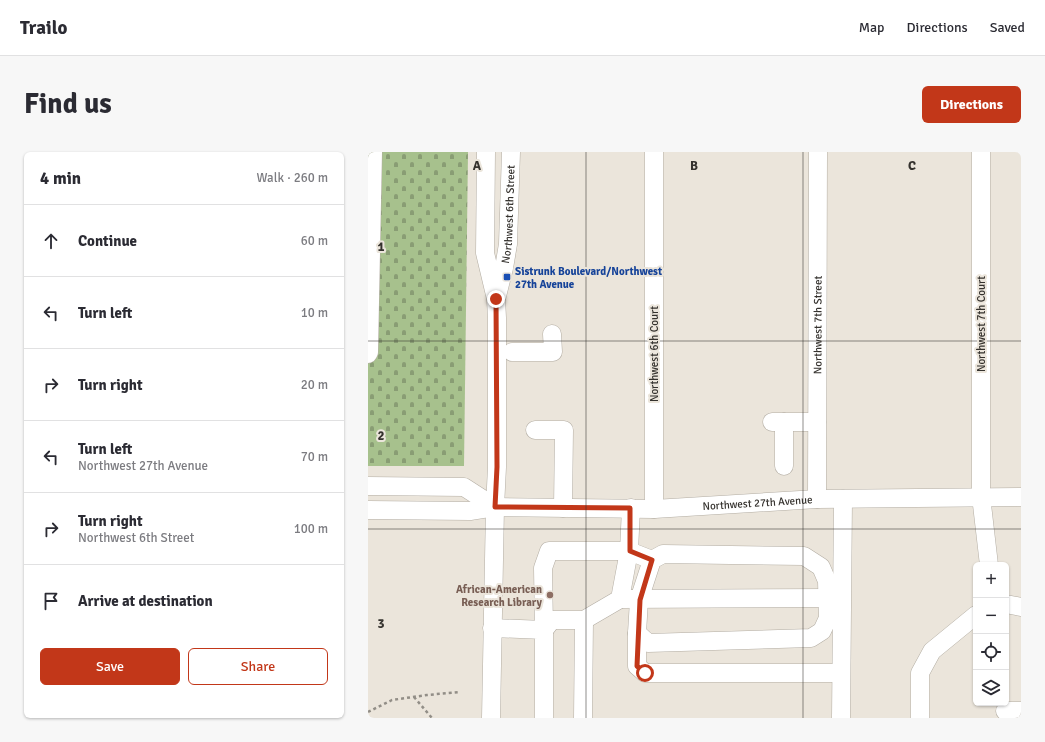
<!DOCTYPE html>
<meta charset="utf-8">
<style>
body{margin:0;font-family:Signika,sans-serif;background:#f7f7f7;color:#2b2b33}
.controls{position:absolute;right:12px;bottom:12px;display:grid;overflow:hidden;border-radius:6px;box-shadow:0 1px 3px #0004}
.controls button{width:36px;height:36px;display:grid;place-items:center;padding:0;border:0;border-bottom:1px solid #e1e1e2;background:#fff;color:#2b2b33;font:20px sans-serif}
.stop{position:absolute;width:12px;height:12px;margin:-9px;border:3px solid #c23719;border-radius:50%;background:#fff}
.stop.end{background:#c23719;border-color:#fff;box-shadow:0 1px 4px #0008}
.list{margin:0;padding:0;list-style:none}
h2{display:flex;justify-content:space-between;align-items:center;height:52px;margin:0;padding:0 16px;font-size:17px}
h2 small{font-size:13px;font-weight:400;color:#7c7c81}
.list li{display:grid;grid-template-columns:26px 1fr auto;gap:12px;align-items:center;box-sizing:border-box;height:72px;padding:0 16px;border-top:1px solid #e1e1e2}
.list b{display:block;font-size:15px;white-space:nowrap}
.list p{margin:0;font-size:13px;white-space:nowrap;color:#7c7c81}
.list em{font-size:13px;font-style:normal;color:#7c7c81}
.actions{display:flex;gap:8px;padding:12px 16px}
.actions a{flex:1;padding:9px 0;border:1px solid #c23719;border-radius:6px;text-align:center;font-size:14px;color:#c23719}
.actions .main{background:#c23719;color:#fff}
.icon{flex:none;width:22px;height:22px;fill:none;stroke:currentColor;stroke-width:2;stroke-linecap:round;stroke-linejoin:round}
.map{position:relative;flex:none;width:653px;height:566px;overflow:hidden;border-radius:6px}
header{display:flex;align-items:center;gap:24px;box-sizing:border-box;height:56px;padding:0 20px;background:#fff;border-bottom:1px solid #e1e1e2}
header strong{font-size:19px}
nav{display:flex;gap:22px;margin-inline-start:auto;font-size:14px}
.intro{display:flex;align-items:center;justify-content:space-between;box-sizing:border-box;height:96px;padding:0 24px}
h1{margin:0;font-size:28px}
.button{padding:10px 18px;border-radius:6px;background:#c23719;color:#fff;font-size:14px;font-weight:700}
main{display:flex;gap:24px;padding:0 24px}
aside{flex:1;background:#fff;border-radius:6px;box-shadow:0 1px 3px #0004}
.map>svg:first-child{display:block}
.cemetery{fill:url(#cemetery-stones)}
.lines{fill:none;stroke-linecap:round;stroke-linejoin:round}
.minor-casing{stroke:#b3ada3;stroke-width:19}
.path{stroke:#928e87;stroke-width:2.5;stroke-dasharray:3 3;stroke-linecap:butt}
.minor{stroke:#fff;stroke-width:18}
.route{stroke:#c23719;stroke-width:5}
.grid{fill:none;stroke:#35322e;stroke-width:1;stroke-opacity:0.55}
.transit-dot{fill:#1a4fb4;stroke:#ebe5db;stroke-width:1.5}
.education-dot{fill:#8d6e63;stroke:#ebe5db;stroke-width:1.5}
.labels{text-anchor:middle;stroke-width:4;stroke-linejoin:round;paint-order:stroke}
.street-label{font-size:11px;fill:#35322e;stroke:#ebe5db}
.transit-label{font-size:11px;font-weight:bold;fill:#164399;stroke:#ebe5db;text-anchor:start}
.education-label{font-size:11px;font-weight:bold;fill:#785e54;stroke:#ebe5db;text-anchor:end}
.grid-label{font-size:13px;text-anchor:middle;font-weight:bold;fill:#35322e;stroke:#ebe5db;stroke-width:4;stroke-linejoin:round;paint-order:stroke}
</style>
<header>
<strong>Trailo</strong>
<nav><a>Map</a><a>Directions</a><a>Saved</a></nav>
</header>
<div class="intro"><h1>Find us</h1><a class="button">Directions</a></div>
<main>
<aside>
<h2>4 min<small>Walk · 260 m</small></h2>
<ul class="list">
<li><svg class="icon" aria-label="ahead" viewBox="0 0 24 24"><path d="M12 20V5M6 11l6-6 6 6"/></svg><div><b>Continue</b></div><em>60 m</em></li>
<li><svg class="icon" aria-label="left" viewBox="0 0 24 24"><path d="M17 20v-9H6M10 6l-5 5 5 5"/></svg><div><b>Turn left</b></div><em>10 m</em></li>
<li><svg class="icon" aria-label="right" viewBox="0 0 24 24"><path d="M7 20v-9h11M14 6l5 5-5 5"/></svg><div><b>Turn right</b></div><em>20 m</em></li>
<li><svg class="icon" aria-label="left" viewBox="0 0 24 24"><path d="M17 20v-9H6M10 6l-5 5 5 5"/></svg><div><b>Turn left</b><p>Northwest 27th Avenue</p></div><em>70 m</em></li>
<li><svg class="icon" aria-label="right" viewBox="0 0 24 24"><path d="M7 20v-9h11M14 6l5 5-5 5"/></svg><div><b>Turn right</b><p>Northwest 6th Street</p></div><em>100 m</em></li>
<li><svg class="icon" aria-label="arrive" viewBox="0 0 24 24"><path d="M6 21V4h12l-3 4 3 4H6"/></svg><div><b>Arrive at destination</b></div></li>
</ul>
<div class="actions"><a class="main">Save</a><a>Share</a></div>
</aside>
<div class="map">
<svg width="653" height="566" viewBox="0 0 653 566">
<defs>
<pattern id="cemetery-stones" width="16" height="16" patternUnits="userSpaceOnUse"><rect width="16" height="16" fill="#a7c18d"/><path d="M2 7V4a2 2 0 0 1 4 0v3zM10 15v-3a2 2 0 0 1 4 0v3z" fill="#899d74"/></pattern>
</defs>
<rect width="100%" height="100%" fill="#ebe5db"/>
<path class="cemetery" d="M0,0H100L96,314H0Z"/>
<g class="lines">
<defs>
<g id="minor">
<path d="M118,0L117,101L128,147L129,166V315L127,355L123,566"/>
<path d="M286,0V357"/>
<path d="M613,0V344L621,413"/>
<path id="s1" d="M129,144L136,116L140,92L143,0"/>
<path d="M144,200H185L184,182"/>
<path d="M0,202L1,200L5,0"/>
<path d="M404,270H449"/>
<path d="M416,270V314"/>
<path d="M167,278H196L195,356"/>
<path d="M0,334L96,335L127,355"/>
<path id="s2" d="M449,347L450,0"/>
<path id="s3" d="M0,358L102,359L127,355L286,357L449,347L653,345"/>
<path d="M252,447L460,446"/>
<path d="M638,452L653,455"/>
<path d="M124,476L176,478V566"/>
<path d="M176,478L175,416L181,399H261L284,408L295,402L436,404L453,415L459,429L460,466L454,479L443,486L280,491L269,481L271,448L284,408"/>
<path d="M176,478L184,468H216L252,447L261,399L263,356"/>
<path d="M269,481V514L277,521H467"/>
<path d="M637,559H653"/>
<path d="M215,566L216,468"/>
<path d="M473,566L475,347"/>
<path d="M552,566V521L564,499L608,463"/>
</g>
</defs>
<use href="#minor" class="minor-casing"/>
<path class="path" d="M46,545L64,566
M0,560L24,548L59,543L92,540"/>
<use href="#minor" class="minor"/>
</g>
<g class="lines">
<path class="route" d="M128,147L129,315L127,355L262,356V399L284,408L272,448L269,514L277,521"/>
</g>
<path class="grid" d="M218,0V566M435,0V566M0,189H653M0,377H653"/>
<rect class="transit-dot" x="135" y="121" width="8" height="8" rx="2"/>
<circle class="education-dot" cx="182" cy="443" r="4"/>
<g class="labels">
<g class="street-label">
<text dy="4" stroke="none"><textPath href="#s1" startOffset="83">Northwest 6th Street</textPath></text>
<text transform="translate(613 172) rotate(-90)" y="4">Northwest 7th Court</text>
<text dy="4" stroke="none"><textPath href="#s2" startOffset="174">Northwest 7th Street</textPath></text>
<text transform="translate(286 202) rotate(-90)" y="4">Northwest 6th Court</text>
<text dy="4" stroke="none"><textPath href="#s3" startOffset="390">Northwest 27th Avenue</textPath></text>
</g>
<g class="transit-label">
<text x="147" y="123">Sistrunk Boulevard/Northwest<tspan x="147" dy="13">27th Avenue</tspan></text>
</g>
<g class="education-label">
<text x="174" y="441">African-American<tspan x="174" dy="13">Research Library</tspan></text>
</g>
</g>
<g class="grid-label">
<text x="109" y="18">A</text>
<text x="326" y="18">B</text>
<text x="544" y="18">C</text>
<text x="13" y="99">1</text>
<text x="13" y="288">2</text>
<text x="13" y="476">3</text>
</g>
</svg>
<div class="controls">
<button>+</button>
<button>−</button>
<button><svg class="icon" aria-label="locate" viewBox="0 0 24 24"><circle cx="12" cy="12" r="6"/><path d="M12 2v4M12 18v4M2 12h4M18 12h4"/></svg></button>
<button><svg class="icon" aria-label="layers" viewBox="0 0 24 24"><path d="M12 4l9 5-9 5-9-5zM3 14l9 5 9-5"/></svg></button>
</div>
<div class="stop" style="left:277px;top:521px"></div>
<div class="stop end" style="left:128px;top:147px"></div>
</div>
</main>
